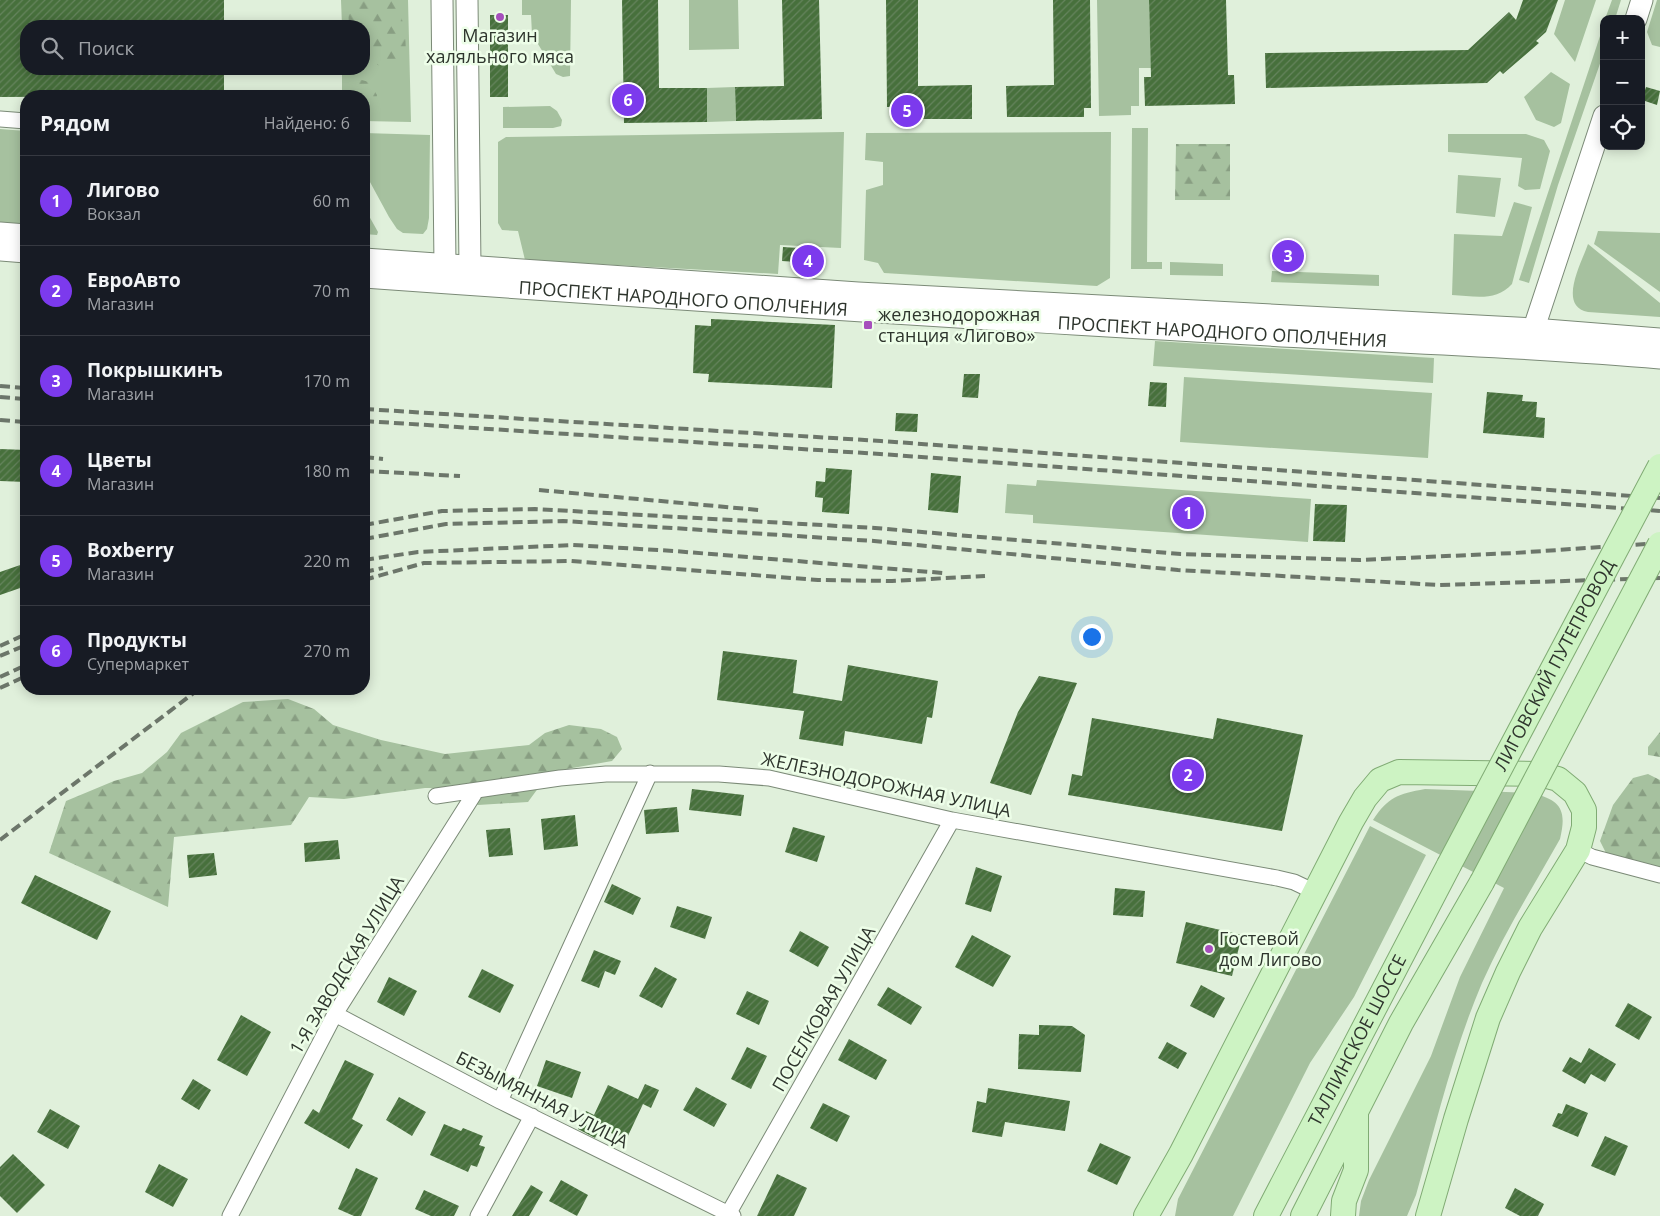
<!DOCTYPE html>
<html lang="ru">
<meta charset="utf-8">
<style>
body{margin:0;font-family:"Open Sans",sans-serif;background:#242831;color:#f1f3f6}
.controls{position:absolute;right:15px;top:15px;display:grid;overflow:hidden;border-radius:10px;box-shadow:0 2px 12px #0003}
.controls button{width:45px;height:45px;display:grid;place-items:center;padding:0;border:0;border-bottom:1px solid #363941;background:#171b24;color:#f1f3f6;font:25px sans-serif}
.you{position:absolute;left:1091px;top:636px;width:18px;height:18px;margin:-12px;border:4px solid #fff;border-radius:50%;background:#1a73e8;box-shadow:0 0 0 8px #1a73e833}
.badge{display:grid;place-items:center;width:32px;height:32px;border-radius:50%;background:#7c3aed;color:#fff;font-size:16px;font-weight:700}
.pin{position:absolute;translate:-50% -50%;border:2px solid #fff;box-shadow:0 1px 5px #0006}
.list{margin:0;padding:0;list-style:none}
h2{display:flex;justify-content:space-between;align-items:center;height:65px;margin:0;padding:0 20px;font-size:21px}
h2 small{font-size:16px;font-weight:400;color:#9ea1a6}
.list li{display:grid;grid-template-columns:32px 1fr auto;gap:15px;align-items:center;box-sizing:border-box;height:90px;padding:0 20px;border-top:1px solid #363941}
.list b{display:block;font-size:19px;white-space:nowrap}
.list p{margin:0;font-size:16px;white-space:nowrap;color:#9ea1a6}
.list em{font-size:16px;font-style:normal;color:#9ea1a6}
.icon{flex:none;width:28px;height:28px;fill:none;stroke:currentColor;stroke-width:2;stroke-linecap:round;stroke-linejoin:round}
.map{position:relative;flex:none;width:1660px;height:1216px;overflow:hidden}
.search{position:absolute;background:#171b24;box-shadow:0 2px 12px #0003;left:20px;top:20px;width:350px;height:55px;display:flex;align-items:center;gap:12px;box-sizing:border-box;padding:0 18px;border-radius:20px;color:#9ea1a6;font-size:19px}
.panel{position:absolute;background:#171b24;box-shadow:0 2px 12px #0003;left:20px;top:90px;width:350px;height:605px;border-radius:20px}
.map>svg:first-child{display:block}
.green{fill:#a6c19f}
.forest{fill:url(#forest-firs)}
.building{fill:url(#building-hatch)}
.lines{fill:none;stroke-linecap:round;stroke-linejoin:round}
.street-casing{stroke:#7b8a77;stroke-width:17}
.secondary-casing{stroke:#7b8a77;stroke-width:23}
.primary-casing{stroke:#80ab74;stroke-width:26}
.street{stroke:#fff;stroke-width:15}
.secondary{stroke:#fff;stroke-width:21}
.primary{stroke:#cdf3c3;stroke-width:24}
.rail{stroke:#6c766a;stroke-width:4;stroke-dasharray:10 5;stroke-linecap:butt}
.primary-bridge-casing{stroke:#80ab74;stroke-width:26;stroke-linecap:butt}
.primary-bridge{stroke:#cdf3c3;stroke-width:24}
.poi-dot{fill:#a64fbc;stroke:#edfee8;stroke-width:2}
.labels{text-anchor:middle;stroke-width:5;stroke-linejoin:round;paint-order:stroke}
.poi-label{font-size:18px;fill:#2e352d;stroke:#edfee8;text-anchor:start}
.street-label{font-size:18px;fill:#2e352d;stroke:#edfee8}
</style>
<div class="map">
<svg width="1660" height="1216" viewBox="0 0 1660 1216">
<defs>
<pattern id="forest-firs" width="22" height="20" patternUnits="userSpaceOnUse" patternTransform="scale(1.25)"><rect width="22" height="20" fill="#a6c19f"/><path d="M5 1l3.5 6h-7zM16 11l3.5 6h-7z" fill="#889e82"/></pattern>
<pattern id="building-hatch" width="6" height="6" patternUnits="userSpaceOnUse" patternTransform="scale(1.25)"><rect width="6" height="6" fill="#47703c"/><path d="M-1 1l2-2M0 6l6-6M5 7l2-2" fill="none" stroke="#65845d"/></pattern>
</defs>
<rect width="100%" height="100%" fill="#e0f0db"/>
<path class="green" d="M341,0H408L411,122L364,121V96H342V69H364V26H342Z
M522,0H571L570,76L563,77L556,74L532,34L531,15H522Z
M689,0H738L739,49L689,50Z
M1097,0H1149L1151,68H1139V106H1131V115L1099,116Z
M1565,0H1596L1575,62L1554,34Z
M1612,0H1621L1615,19H1605Z
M1657,0H1660V47L1652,45L1647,32Z
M1604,24V52L1558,185L1529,283L1519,280Z
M1551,72L1570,84L1561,123L1554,127L1536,120L1524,97Z
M735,87L736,121L707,122V88Z
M550,106L557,111L562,120L561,126L553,128H503V107Z
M1132,128H1148L1147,262H1162V269H1131Z
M0,129L26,131V226L0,224Z
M844,132L841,248L780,245L778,274L525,260L518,231L502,230L498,223V142L506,137Z
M1111,132L1110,278L1097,286L884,273L878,263L864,260L866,190L883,185V162L865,160L866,133Z
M364,133L430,135L429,218L427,229L423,234L403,233L397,229L389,217L364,171Z
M1448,134H1526L1544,140L1550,151L1540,189L1525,190L1518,186L1522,158L1448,152Z
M1458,175L1501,178L1495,217L1456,213Z
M1514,202L1532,207L1512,284C1496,302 1474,296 1452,295L1454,234L1502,236Z
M364,207L378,232L377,235L364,234Z
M1598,231L1660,233V292L1594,244Z
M1588,244L1660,303V317L1588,312C1557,306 1582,262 1588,244Z
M1170,262L1223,264V276L1170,275Z
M1272,271L1379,275V286L1271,282Z
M1155,341L1434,358L1433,383L1153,366Z
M1184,377L1432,393L1428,458L1180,442Z
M1037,480L1311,499L1308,542L1033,523V515L1005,513L1007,484L1036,486Z
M1425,789L1532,793C1561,800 1567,810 1560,839C1533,887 1504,933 1482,983C1453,1051 1436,1124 1416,1195L1407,1216H1359L1361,1201L1369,1180L1431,1056L1460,977L1504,888L1373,820C1388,797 1398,794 1425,789Z
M1370,826L1426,855L1354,997L1310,1063L1233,1216H1175L1178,1199Z"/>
<path class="forest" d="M353,0H392L398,4L405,31L406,53L397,67C378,72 379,61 364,59V26H349L348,5Z
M358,79L369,82L377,95L375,108L364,114V96H351L352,82Z
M1176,144H1230V200H1175Z
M288,699L314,709L333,725L381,740L445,754L529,745L545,733L569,725L601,729L617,737L622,749L612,761L550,772L528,802L478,805L450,788H425L344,799L309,797L291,825L174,837L168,907L49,853L66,801L114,781L142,773L167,752L181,733L243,702Z
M1660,732V757L1648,755V747Z
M1648,774L1660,780V869L1606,853L1600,841L1613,805L1633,778Z"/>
<path class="building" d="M0,0H224V26H26V69H224V96L0,97Z
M622,0H658L659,88H707V122L624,123Z
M782,0H819L822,119L736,121L735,87L784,86Z
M886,0H918V86L972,85V119H892V107H887Z
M1053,0H1090L1091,108H1084V117H1007L1006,86L1054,85Z
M1149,0H1226L1228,75H1234L1235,104L1145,106L1144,77H1151Z
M1523,0H1558L1546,32L1536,41L1539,43L1503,74L1500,71L1487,83L1266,88L1265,53L1468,50L1509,12L1516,20Z
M490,15H508V97H490Z
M1646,87L1660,91L1657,105L1642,100Z
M1281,239H1295L1294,272L1280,271Z
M783,247L813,249L812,263L782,261Z
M711,319L835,325L832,388L708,382L709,374L693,373L695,325L711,326Z
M964,374H980L978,398L962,397Z
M1150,382L1167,383L1166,407L1148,406Z
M1487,392L1523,395L1522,401L1537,402L1536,417L1545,418L1544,438L1483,433Z
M896,413L918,414L917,432L895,431Z
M0,449L26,450V482L0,481Z
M826,468L852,470L849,514L822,512L823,498L815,497L816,481L825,482Z
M931,473L961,476L958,513L928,510Z
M1315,504L1347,505L1345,542L1313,541Z
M26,563V586L0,595V572Z
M723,651L797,660L793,693L842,701L848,665L938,681L932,718L927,717L922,744L845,731L843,746L799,739L804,711L717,700Z
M1039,676L1077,683L1031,795L990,783L1018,712Z
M1092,718L1213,739L1217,718L1303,735L1282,831L1068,795L1072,774L1082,776Z
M692,789L744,795L741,816L689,810Z
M677,807L679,832L646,834L644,810Z
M575,815L578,846L544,850L541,819Z
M793,827L825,836L817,862L785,852Z
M510,828L513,855L489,857L486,830Z
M338,840L340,859L305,862L304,843Z
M214,853L217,875L189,878L187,855Z
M976,867L1002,876L991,912L965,904Z
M35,875L111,911L97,940L21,903Z
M612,884L641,898L633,915L604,902Z
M1115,888L1145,891L1143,917L1113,915Z
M677,906L712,917L705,939L670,927Z
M1186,922L1242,935L1232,976L1176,963Z
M800,931L829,947L818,967L789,951Z
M972,935L1011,956L993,987L955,967Z
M594,950L621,961L615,975L605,971L599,988L581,981Z
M655,967L677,979L662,1008L639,996Z
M482,969L514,985L500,1013L468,997Z
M389,977L417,991L404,1016L377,1002Z
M1201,985L1225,998L1214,1018L1190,1006Z
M888,987L922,1007L911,1025L877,1005Z
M747,991L769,1001L759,1025L736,1014Z
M1628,1003L1652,1017L1639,1040L1615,1026Z
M241,1015L271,1032L247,1076L217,1060Z
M1039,1025L1072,1026L1085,1035L1081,1072L1018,1069L1019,1034L1039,1035Z
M849,1039L887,1060L876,1080L838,1060Z
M1167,1042L1187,1053L1178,1069L1158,1058Z
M747,1047L767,1056L751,1089L731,1079Z
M1589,1048L1616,1064L1605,1082L1591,1074L1585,1084L1562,1071L1570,1057L1581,1063Z
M345,1060L374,1074L352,1119L363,1125L349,1149L304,1123L313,1109L319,1113Z
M546,1060L581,1072L572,1098L537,1086Z
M193,1079L211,1090L199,1110L181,1099Z
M645,1084L659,1090L651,1108L643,1104L626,1140L600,1128L595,1138L578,1129L586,1111L594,1115L608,1085L638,1099Z
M696,1087L727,1104L714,1127L683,1110Z
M988,1088L1070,1101L1065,1131L1005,1122L1002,1137L972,1132L977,1101L986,1103Z
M399,1097L426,1112L412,1136L386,1120Z
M823,1103L850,1116L837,1142L810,1128Z
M1566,1104L1588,1113L1578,1137L1552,1126L1558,1113L1562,1114Z
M50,1109L80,1126L68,1149L37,1132Z
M444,1124L461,1131L463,1128L483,1136L479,1145L485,1147L477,1167L471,1165L468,1172L430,1155Z
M1605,1136L1628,1146L1615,1176L1591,1166Z
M1100,1143L1131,1157L1117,1185L1087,1171Z
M13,1154L45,1185L17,1213L0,1196V1167Z
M159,1164L188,1179L173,1207L145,1192Z
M356,1168L378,1178L361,1216H354L338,1209Z
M777,1174L807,1188L794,1216H757Z
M561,1180L588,1195L577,1216L549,1201Z
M531,1185L543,1192L529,1216H512Z
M1515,1188L1544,1204L1538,1216H1520L1505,1208Z
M424,1190L459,1206L454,1216H431L415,1209Z"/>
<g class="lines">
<defs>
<path id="street" d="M0,119L26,121
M436,796L560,778L606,774H719L769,778L952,820L1277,878L1294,882L1315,892
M1578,850L1592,857L1660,875
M335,1014L500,1101L733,1216
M500,1101L650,773
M230,1216L335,1014L476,791
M478,1216L532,1116
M727,1216L952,820"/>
<g id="secondary">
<path d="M442,0L445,265L452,277"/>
<path d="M467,0L470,267"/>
<path d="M1636,19L1642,0"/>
<path d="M0,233L26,235"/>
<path d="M0,250L26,252"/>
<path d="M364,259L858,293L1533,329L1660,339"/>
<path id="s1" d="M364,277C659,298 954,318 1250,334C1386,342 1523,346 1660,358"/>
<path d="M1529,343L1604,116"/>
</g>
<g id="primary">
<path d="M1146,1216L1181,1154L1351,822L1365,798L1380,780L1399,772L1539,774L1558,779L1575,793L1584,810V827L1578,850L1530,928L1508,972L1488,1018L1456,1119L1428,1216"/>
<path id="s2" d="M1266,1216L1449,865"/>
<path d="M1303,1216L1401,1023L1482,882"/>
<path d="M1343,1216L1344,1201L1356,1170V1115"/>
</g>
</defs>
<use href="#street" class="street-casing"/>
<use href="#secondary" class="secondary-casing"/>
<use href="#primary" class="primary-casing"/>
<use href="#street" class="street"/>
<use href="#secondary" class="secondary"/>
<use href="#primary" class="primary"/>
<path class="rail" d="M0,386L26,388
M0,397L26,399
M364,409L881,441L1660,498
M0,420L26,422
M364,421L880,454L1660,511
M364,457L383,459
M364,471L460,476
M539,490L759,510
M364,525L442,511L535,509L875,528L1181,554L1360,560L1514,553L1660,543
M364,539L446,524L563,521L874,541L1178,570L1439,585L1660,578
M364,560L418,552L573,545L674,551L943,573
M364,572L383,568
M364,580L424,563L571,561L818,580L892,581L985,576
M0,646L26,634
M0,656L26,645
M0,677L26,665
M0,688L26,676
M0,840L199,689"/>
<defs>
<g id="primary-bridge">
<path id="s3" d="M1449,865L1660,466"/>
<path d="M1482,882L1660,544"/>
</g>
</defs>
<use href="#primary-bridge" class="primary-bridge-casing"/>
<use href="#primary-bridge" class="primary-bridge"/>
</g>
<g class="poi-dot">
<circle cx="500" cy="17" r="5"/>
<rect x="863" y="320" width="10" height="10" rx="2.5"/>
<circle cx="1209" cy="949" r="5"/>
</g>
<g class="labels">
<g class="poi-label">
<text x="500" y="42" text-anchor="middle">Магазин<tspan x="500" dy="21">халяльного мяса</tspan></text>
<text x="878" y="321">железнодорожная<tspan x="878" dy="21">станция «Лигово»</tspan></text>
<text x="1219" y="945">Гостевой<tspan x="1219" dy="21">дом Лигово</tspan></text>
</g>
<g class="street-label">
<text dy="6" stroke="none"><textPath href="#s1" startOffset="320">ПРОСПЕКТ НАРОДНОГО ОПОЛЧЕНИЯ</textPath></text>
<text dy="6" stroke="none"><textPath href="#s1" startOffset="860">ПРОСПЕКТ НАРОДНОГО ОПОЛЧЕНИЯ</textPath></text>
<text dy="6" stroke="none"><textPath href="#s3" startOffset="226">ЛИГОВСКИЙ ПУТЕПРОВОД</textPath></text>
<text transform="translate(886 785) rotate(12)" y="6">ЖЕЛЕЗНОДОРОЖНАЯ УЛИЦА</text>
<text transform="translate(347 965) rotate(-59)" y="6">1-Я ЗАВОДСКАЯ УЛИЦА</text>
<text transform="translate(824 1009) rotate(-60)" y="6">ПОСЕЛКОВАЯ УЛИЦА</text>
<text dy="6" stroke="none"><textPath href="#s2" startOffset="198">ТАЛЛИНСКОЕ ШОССЕ</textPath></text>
<text transform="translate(542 1100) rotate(27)" y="6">БЕЗЫМЯННАЯ УЛИЦА</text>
</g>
</g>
</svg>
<div class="controls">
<button>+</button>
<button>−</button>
<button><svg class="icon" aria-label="locate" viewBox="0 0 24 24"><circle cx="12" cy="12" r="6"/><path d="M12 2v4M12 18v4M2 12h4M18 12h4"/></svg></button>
</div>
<div class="you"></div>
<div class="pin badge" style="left:1188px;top:513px">1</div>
<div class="pin badge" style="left:1188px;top:775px">2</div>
<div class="pin badge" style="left:1288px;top:256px">3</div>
<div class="pin badge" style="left:808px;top:261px">4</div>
<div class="pin badge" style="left:907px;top:111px">5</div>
<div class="pin badge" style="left:628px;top:100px">6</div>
<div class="search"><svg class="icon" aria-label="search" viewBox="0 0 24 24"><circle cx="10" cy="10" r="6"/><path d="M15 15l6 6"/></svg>Поиск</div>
<section class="panel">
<h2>Рядом<small>Найдено: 6</small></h2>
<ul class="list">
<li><span class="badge">1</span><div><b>Лигово</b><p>Вокзал</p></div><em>60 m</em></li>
<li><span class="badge">2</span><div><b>ЕвроАвто</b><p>Магазин</p></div><em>70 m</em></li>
<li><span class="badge">3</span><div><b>Покрышкинъ</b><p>Магазин</p></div><em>170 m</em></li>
<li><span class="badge">4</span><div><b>Цветы</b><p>Магазин</p></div><em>180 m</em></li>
<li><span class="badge">5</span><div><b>Boxberry</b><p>Магазин</p></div><em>220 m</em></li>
<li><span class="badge">6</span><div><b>Продукты</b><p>Супермаркет</p></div><em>270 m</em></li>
</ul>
</section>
</div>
